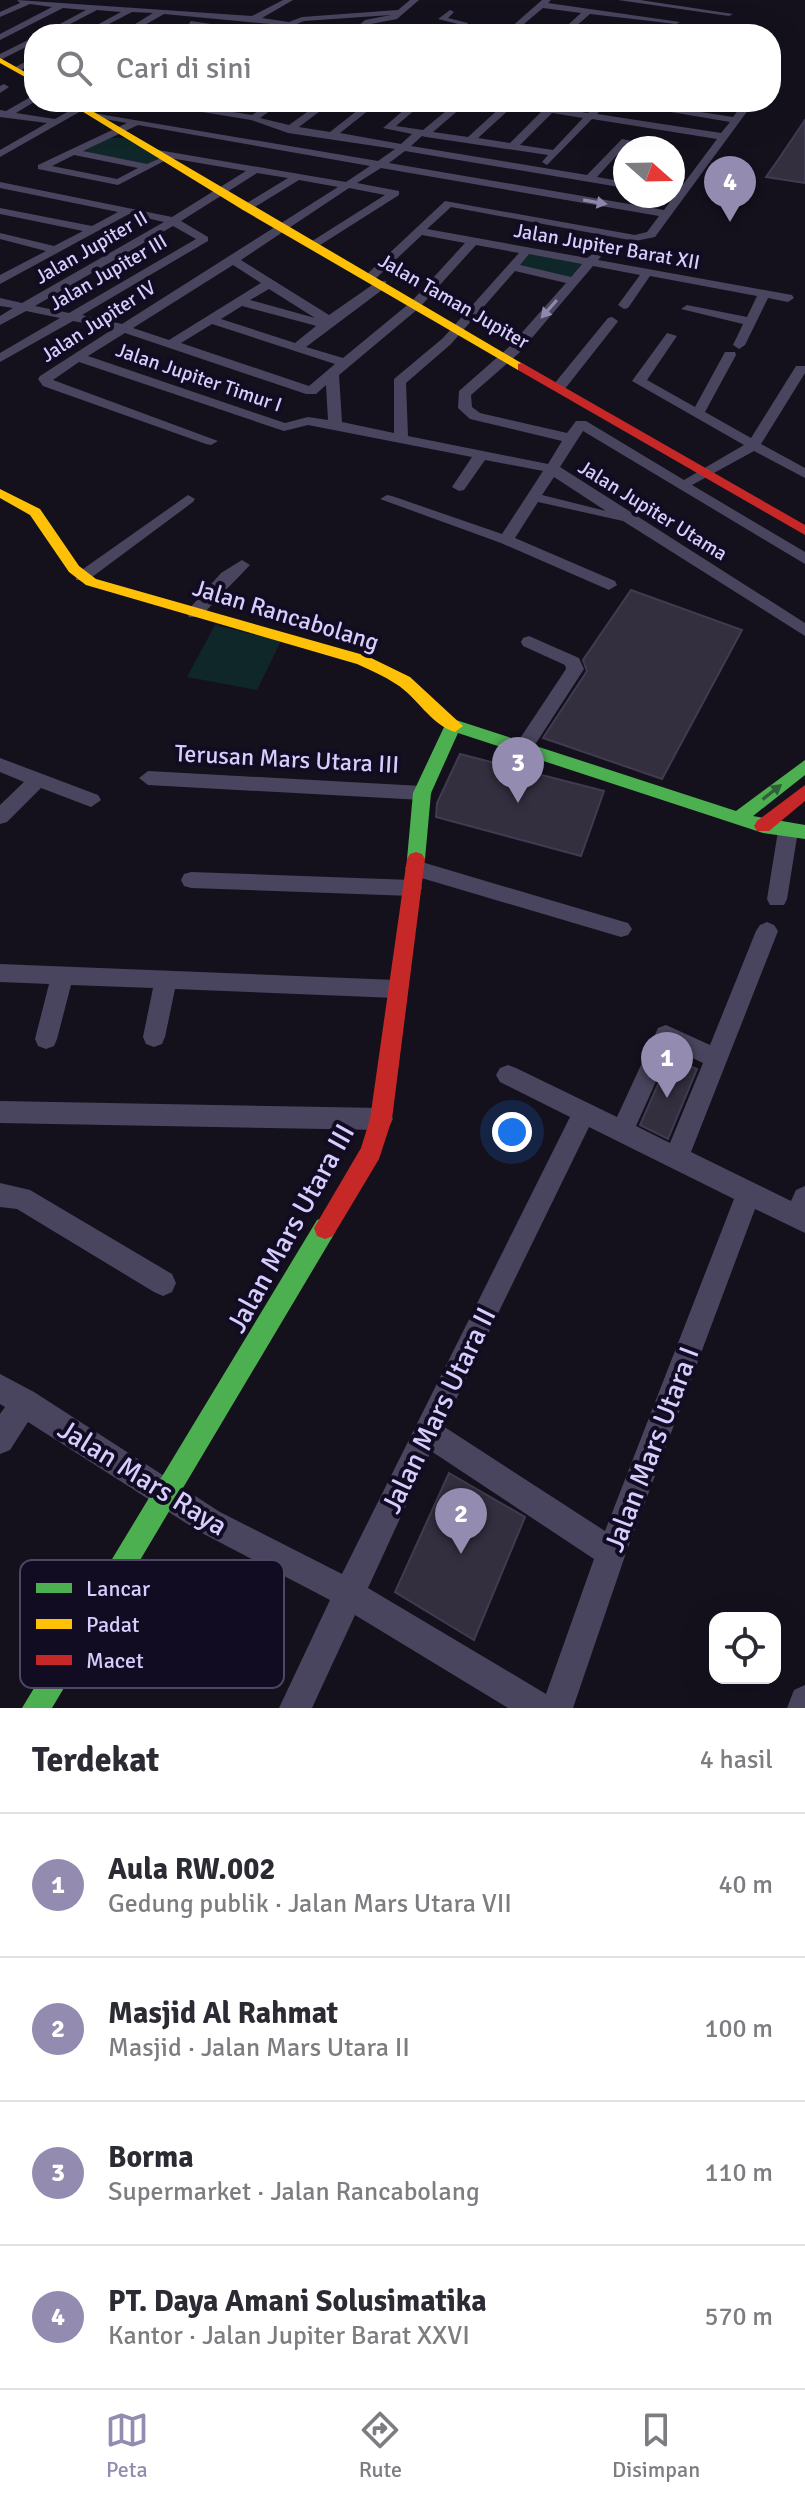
<!DOCTYPE html>
<html lang="id">
<meta charset="utf-8">
<style>
body{margin:0;font-family:Signika,sans-serif;background:#f7f7f7;color:#2b2b33}
.controls{position:absolute;right:24px;bottom:24px;display:grid;overflow:hidden;border-radius:16px;box-shadow:0 8px 32px #0002}
.controls button{width:72px;height:72px;display:grid;place-items:center;padding:0;border:0;border-bottom:2px solid #e1e1e2;background:#fff;color:#2b2b33;font:40px sans-serif}
.compass{position:absolute;left:613px;top:136px;width:72px;height:72px;border-radius:50%;background:#fff;box-shadow:0 8px 32px #0002;rotate:110deg}
.you{position:absolute;left:512px;top:1132px;width:28px;height:28px;margin:-20px;border:6px solid #fff;border-radius:50%;background:#1a73e8;box-shadow:0 0 0 12px #1a73e833}
.badge{display:grid;place-items:center;width:52px;height:52px;border-radius:50%;background:#938bb0;color:#fff;font-size:26px;font-weight:700}
.pin{position:absolute;translate:-50% -66px;filter:drop-shadow(0 2px 4px #0008)}
.pin::after{content:'';position:absolute;top:42px;width:28px;height:24px;background:inherit;clip-path:polygon(0 0,100% 0,50% 100%)}
.list{margin:0;padding:0;list-style:none}
h2{display:flex;justify-content:space-between;align-items:center;height:104px;margin:0;padding:0 32px;font-size:34px}
h2 small{font-size:26px;font-weight:400;color:#7c7c81}
.list li{display:grid;grid-template-columns:52px 1fr auto;gap:24px;align-items:center;box-sizing:border-box;height:144px;padding:0 32px;border-top:2px solid #e1e1e2}
.list b{display:block;font-size:30px;white-space:nowrap}
.list p{margin:0;font-size:26px;white-space:nowrap;color:#7c7c81}
.list em{font-size:26px;font-style:normal;color:#7c7c81}
.icon{flex:none;width:44px;height:44px;fill:none;stroke:currentColor;stroke-width:2;stroke-linecap:round;stroke-linejoin:round}
.map{position:relative;flex:none;width:805px;height:1708px;overflow:hidden}
.search{position:absolute;background:#fff;box-shadow:0 8px 32px #0002;left:24px;right:24px;top:24px;height:88px;display:flex;align-items:center;gap:20px;box-sizing:border-box;padding:0 28px;border-radius:32px;color:#7c7c81;font-size:30px}
.sheet{height:680px;background:#fff}
nav{display:flex;justify-content:space-around;align-items:center;box-sizing:border-box;height:112px;border-top:2px solid #e1e1e2;background:#fff;font-size:22px;color:#7c7c81}
nav a{display:grid;justify-items:center;gap:4px}
nav .on{color:#938bb0}
.map>svg:first-child{display:block}
.green{fill:#10272a}
.building{fill:#332f3f;stroke:#413b51;stroke-width:2}
.lines{fill:none;stroke-linecap:round;stroke-linejoin:round}
.street{fill:#49455e;fill-rule:evenodd}
.fast{fill:#4caf50;fill-rule:evenodd}
.slow{fill:#ffc107;fill-rule:evenodd}
.jam{fill:#c62828;fill-rule:evenodd}
.oneway{fill:#9089ae}
.oneway2{fill:#2f5e39}
.labels{text-anchor:middle;stroke-width:8;stroke-linejoin:round;paint-order:stroke}
.far-street-label{font-size:20px;fill:#d8cdff;stroke:#120c22}
.street-label{font-size:24px;fill:#d8cdff;stroke:#120c22}
.near-street-label{font-size:28px;fill:#d8cdff;stroke:#120c22}
.key{fill:#120c22;stroke:#4d4664;stroke-width:2}
.key-label{font-size:22px;fill:#d8cdff}
</style>
<div class="map">
<svg width="805" height="1708" viewBox="0 0 805 1708">
<rect width="100%" height="100%" fill="#14111d"/>
<path class="green" d="M109,138H126L161,158L148,165L83,151Z
M529,252L584,261L570,278L517,267Z
M215,625L281,641L257,690L187,677Z"/>
<path class="building" d="M805,120V183L766,177L778,160Z
M631,590L742,630L662,779L543,738L587,671L583,660Z
M460,754L604,791L581,856L436,817L437,803Z
M670,1057L697,1069L668,1139L640,1125Z
M449,1473L525,1517L474,1640L395,1592Z"/>
<g class="lines">
<path class="street" d="M17,0L252,16L283,0H293L262,18L289,22L302,17L398,10L410,0H419L397,19L371,24H370L420,34L370,28V25L358,34H349L365,20L391,15L304,21L278,32L274,30L281,25L164,14L129,34H119L153,13L132,12L90,34H80L121,12L97,10L51,34H41L86,10L63,8L0,40V34L52,7L30,4L0,17V12L20,3Z
M542,0H551L548,3L680,22L676,24L590,14L567,34H558L581,13L543,8L512,34H503Z
M618,0H640L733,14L729,16Z
M450,10L454,12L448,18L468,23L458,34H449L458,24L438,19Z
M191,21L257,31L261,34H242L188,25Z
M34,37V43L0,60V54Z
M34,57V63L19,71L12,69Z
M4,84L9,87L0,93V86Z
M34,95V102L16,113L55,119L85,102H97L0,157V150L47,123L0,117V110L6,111Z
M133,102L169,105L193,102L189,105L252,115L271,102H282L260,118L289,125L321,102H332L299,127L330,132L368,102H379L340,133L401,144L412,134L383,128L413,102H424L396,126L423,130L457,102H468L433,132L468,137L503,105L495,102H518L588,113L598,102H608L597,114L721,133L730,122L612,102H636L733,117L744,102H754L655,237L635,241L451,207L427,229L587,258L597,251L603,254L598,260L792,295L794,298L788,302L768,298L745,345L739,349L733,345L743,324L681,309L687,305L747,317L757,296L650,276L628,308L624,309L618,305L640,275L593,266L519,353L471,395L472,407L480,413L567,433L576,421H586L684,480L744,445L632,381L667,333L677,336L647,380L695,407L725,352H735L736,355L705,412L751,438L796,366H805V373L761,444L805,468V478L754,451L692,485L805,552V564L583,431L560,467L805,623V636L623,521L538,502L515,538L615,581L617,585L609,590L501,543L380,499L387,495L392,496L502,534L543,471L485,460L464,490L459,491L452,487L472,457L308,425L284,431L79,362L53,380L218,441L211,445L206,444L43,386L38,379L40,376L113,329L73,321L0,362V353L60,318L26,311L0,325V316L13,308L0,306V298L22,303L164,222L129,214L0,284V275L46,251L0,239V233L54,246L83,231L0,214V208L92,226L118,212L0,188V182L172,217L246,171L170,158L118,185L38,169V165L127,123L93,117V113L378,161L395,149L288,133L251,120L178,108L169,111ZM512,107L542,111L510,143L478,138ZM552,113L583,118L553,150L520,145ZM592,119L717,139L664,210L389,163L405,151L625,188V182L597,177L627,144L668,148L622,139L587,175L411,146L422,136L426,137L548,155L542,162L547,165ZM138,125L370,166L346,182L158,150L153,153L163,157L147,164L83,151ZM74,155L138,168L117,179L52,166ZM381,168L659,216L647,232L635,235L445,201L364,277L374,280L422,235L465,243L411,302L343,358L306,347L386,287V281H378L329,315L241,260L349,188L385,195L309,243V247H317L399,195V191L357,183ZM257,173L288,178L242,206V210H250L299,180L338,187L122,324L82,315L208,241V237L181,221ZM173,226L196,239L69,313L35,306ZM476,245L519,253L443,338L394,379V433L342,422L339,375L419,308ZM529,254L582,264L571,277L520,265ZM233,265L261,283L169,340L133,328ZM515,271L566,283L509,347L459,391L458,408L470,419L562,441L548,464L408,436L406,383L451,344ZM269,289L315,318L250,300ZM242,306L313,325L316,326L295,343L221,319ZM212,324L335,364L309,386L181,343ZM125,333L306,394H316L326,385L328,420L308,417L285,423L88,356ZM554,477L606,511L542,495Z
M612,317L618,321L616,324L564,390H554V384L608,318Z
M188,495L195,499L193,502L88,580H76V574Z
M242,560L250,565C234,582 217,598 201,617H189L187,613L189,609L221,573Z
M529,636L579,658L584,669L531,751L524,753L515,746L566,669L565,665L523,646L521,642L523,638Z
M0,758L98,795L101,800L91,807L41,788L7,822L0,824V805L24,782L0,772Z
M148,771L422,786L432,793L422,800L148,785L139,778Z
M788,824L795,826L798,831L787,899L784,905H770L767,899L778,831L781,826Z
M415,860L621,921L628,923L632,929L628,935L621,937L408,874L405,868L408,862Z
M191,872L412,880L419,882L422,888L419,894L412,896L191,888L184,886L181,880L184,874Z
M767,922L774,925L778,931L691,1152L791,1201L796,1190L805,1186V1233L755,1209L626,1553L573,1708H508L355,1615L312,1708H279L330,1600L200,1532L28,1422L10,1450L0,1454V1414L5,1407L0,1404V1374L34,1392L220,1512L342,1574L570,1117L500,1082L496,1075L500,1068L508,1065L516,1068L617,1117L658,1028L666,1025L710,1045L756,931L760,925ZM671,1048L703,1063L670,1143L636,1126ZM589,1127L734,1199L605,1531L443,1426ZM431,1451L594,1559L546,1694L368,1588Z
M0,964L396,980L404,982L407,989L404,996L396,998L175,989L165,1037L162,1044L154,1047L146,1044L143,1037L153,988L71,985L57,1039L54,1046L46,1049L38,1046L35,1039L49,984L0,982Z
M0,1101L381,1108L389,1111L393,1119L389,1127L381,1130L0,1123Z
M0,1183L30,1190L172,1274L176,1283L172,1292L163,1296L154,1292L17,1209L0,1207Z
M805,1685V1708H787L794,1690Z"/>
<path class="fast" d="M453,719L736,811L805,760V775L753,816L805,825V839L763,833L458,733L431,793L425,859L422,864H410L407,859L413,793L445,725Z
M325,1217L333,1220L336,1228L333,1236L52,1708H22L317,1220Z"/>
<path class="slow" d="M0,58L34,77V82L0,63Z
M67,102H77L528,367L518,370L243,210Z
M0,489L40,509L79,566L96,579L367,656L410,677L463,726L455,732C430,724 417,697 396,684C384,676 370,670 357,664L86,585L69,572L30,515L0,498Z"/>
<path class="jam" d="M522,363L805,525V535L518,370V364Z
M805,785V801L769,831H757L754,826L757,821Z
M416,852L422,854L425,859L392,1119L379,1159L333,1236L325,1239L317,1236L314,1228L361,1148L370,1119L407,859L410,854Z"/>
</g>
<defs><path id="oneway-solid" d="M-6-.8H1V-3.2L6.5 0L1 3.2V.8H-6Z" transform="scale(2)"/></defs>
<g class="oneway">
<use href="#oneway-solid" transform="translate(595 202) rotate(10)"/>
<use href="#oneway-solid" transform="translate(549 309) rotate(131)"/>
</g>
<use class="oneway2" href="#oneway-solid" transform="translate(772 792) rotate(-38)"/>
<g class="labels">
<g class="far-street-label">
<text transform="translate(607 246) rotate(10)" y="7">Jalan Jupiter Barat XII</text>
<text transform="translate(91 247) rotate(-30)" y="7">Jalan Jupiter II</text>
<text transform="translate(108 272) rotate(-30)" y="7">Jalan Jupiter III</text>
<text transform="translate(454 301) rotate(30)" y="7">Jalan Taman Jupiter</text>
<text transform="translate(98 321) rotate(-33)" y="7">Jalan Jupiter IV</text>
<text transform="translate(199 377) rotate(19)" y="7">Jalan Jupiter Timur I</text>
<text transform="translate(653 510) rotate(32)" y="7">Jalan Jupiter Utama</text>
</g>
<g class="street-label">
<text transform="translate(286 615) rotate(17)" y="8">Jalan Rancabolang</text>
<text transform="translate(287 759) rotate(3)" y="8">Terusan Mars Utara III</text>
</g>
<g class="near-street-label">
<text transform="translate(290 1228) rotate(-61)" y="10">Jalan Mars Utara III</text>
<text transform="translate(438 1410) rotate(-64)" y="10">Jalan Mars Utara II</text>
<text transform="translate(651 1449) rotate(-69)" y="10">Jalan Mars Utara I</text>
<text transform="translate(143 1477) rotate(32)" y="10">Jalan Mars Raya</text>
</g>
</g>
<rect x="20" y="1560" width="264" height="128" rx="12" class="key"/>
<rect x="36" y="1583" width="36" height="10" fill="#4caf50"/>
<rect x="36" y="1619" width="36" height="10" fill="#ffc107"/>
<rect x="36" y="1655" width="36" height="10" fill="#c62828"/>
<g class="key-label">
<text x="86" y="1596">Lancar</text>
<text x="86" y="1632">Padat</text>
<text x="86" y="1668">Macet</text>
</g>
</svg>
<div class="controls">
<button><svg class="icon" aria-label="locate" viewBox="0 0 24 24"><circle cx="12" cy="12" r="6"/><path d="M12 2v4M12 18v4M2 12h4M18 12h4"/></svg></button>
</div>
<svg class="compass" viewBox="-18 -18 36 36"><path d="M0-13l5 13h-10z" fill="#e53935"/><path d="M0 13l5-13h-10z" fill="#7c7c81"/></svg>
<div class="you"></div>
<div class="pin badge" style="left:667px;top:1098px">1</div>
<div class="pin badge" style="left:461px;top:1554px">2</div>
<div class="pin badge" style="left:518px;top:803px">3</div>
<div class="pin badge" style="left:730px;top:222px">4</div>
<div class="search"><svg class="icon" aria-label="search" viewBox="0 0 24 24"><circle cx="10" cy="10" r="6"/><path d="M15 15l6 6"/></svg>Cari di sini</div>
</div>
<section class="sheet">
<h2>Terdekat<small>4 hasil</small></h2>
<ul class="list">
<li><span class="badge">1</span><div><b>Aula RW.002</b><p>Gedung publik · Jalan Mars Utara VII</p></div><em>40 m</em></li>
<li><span class="badge">2</span><div><b>Masjid Al Rahmat</b><p>Masjid · Jalan Mars Utara II</p></div><em>100 m</em></li>
<li><span class="badge">3</span><div><b>Borma</b><p>Supermarket · Jalan Rancabolang</p></div><em>110 m</em></li>
<li><span class="badge">4</span><div><b>PT. Daya Amani Solusimatika</b><p>Kantor · Jalan Jupiter Barat XXVI</p></div><em>570 m</em></li>
</ul>
</section>
<nav>
<a class="on"><svg class="icon" aria-label="map" viewBox="0 0 24 24"><path d="M3 6l6-2 6 2 6-2v14l-6 2-6-2-6 2zM9 4v14M15 6v14"/></svg>Peta</a>
<a><svg class="icon" aria-label="directions" viewBox="0 0 24 24"><path d="M12 3l9 9-9 9-9-9zM9 14v-3h6M13 9l2 2-2 2"/></svg>Rute</a>
<a><svg class="icon" aria-label="saved" viewBox="0 0 24 24"><path d="M7 4h10v16l-5-4-5 4z"/></svg>Disimpan</a>
</nav>
